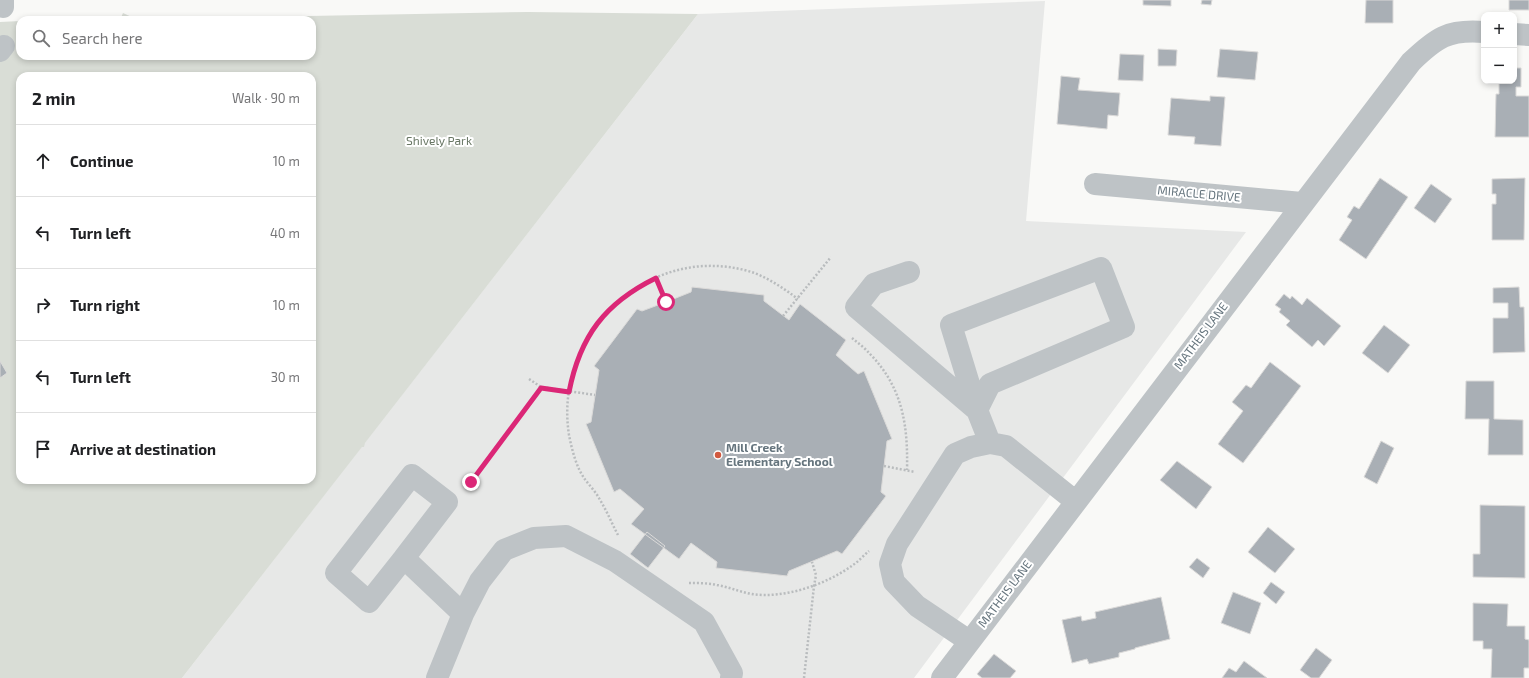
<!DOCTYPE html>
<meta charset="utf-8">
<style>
body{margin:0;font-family:"Exo 2",sans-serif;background:#f6f6f6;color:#202124}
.controls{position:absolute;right:12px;top:12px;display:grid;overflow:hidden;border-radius:8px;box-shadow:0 2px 6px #0003}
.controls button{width:36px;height:36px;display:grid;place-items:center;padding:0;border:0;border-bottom:1px solid #e0e0e0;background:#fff;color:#202124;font:20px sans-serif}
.stop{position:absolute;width:12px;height:12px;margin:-9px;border:3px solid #db2777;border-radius:50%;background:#fff}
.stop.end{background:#db2777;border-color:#fff;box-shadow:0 1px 4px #0008}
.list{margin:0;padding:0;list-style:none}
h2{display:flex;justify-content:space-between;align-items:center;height:52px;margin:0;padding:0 16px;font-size:17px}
h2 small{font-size:13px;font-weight:400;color:#757577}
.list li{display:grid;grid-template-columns:26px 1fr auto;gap:12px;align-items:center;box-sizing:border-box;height:72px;padding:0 16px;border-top:1px solid #e0e0e0}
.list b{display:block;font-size:15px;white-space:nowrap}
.list em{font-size:13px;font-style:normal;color:#757577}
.icon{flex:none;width:22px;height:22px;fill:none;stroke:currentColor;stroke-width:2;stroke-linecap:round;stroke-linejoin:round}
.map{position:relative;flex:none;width:1529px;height:678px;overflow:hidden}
.search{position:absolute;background:#fff;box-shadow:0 2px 6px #0003;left:16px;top:16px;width:300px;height:44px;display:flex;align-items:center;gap:10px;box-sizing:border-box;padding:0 14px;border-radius:12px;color:#757577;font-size:15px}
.panel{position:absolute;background:#fff;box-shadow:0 2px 6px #0003;left:16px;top:72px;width:300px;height:412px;border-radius:12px}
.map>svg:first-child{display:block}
.built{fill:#e7e8e7}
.green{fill:#d9ddd6;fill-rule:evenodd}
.building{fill:#a9afb5;stroke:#dbdad9}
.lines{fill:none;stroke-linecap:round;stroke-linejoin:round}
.path{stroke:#b9bcbe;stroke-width:2.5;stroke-dasharray:2 2;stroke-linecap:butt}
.minor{stroke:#bec3c6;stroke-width:22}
.route{stroke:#db2777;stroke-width:5}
.poi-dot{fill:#d1593f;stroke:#fff;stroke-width:1.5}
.labels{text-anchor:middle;stroke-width:4;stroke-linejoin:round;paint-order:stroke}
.park-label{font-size:12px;fill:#697765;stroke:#fff}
.street-label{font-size:12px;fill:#66757e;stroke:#fff}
.poi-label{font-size:12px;font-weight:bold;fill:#66757e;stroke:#fff;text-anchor:start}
</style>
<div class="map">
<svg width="1529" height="678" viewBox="0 0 1529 678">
<rect width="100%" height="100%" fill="#f9f9f7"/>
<path class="built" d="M1045,1L1026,221L1246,232L914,678H182L698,14Z"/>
<path class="green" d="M528,12L698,14L365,443L364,447H362L182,678H0V22L20,21V56H312V20H96H120L123,13L136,19ZM20,76H312V480H20Z"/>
<path class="building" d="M1143,0H1171V6L1143,5Z
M1202,0H1212L1211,5L1201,4Z
M1366,0H1393V23H1365Z
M1509,0H1529V10H1509Z
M1158,49L1177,50L1176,66H1158Z
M1220,49L1258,52L1255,80L1217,77Z
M1120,54L1144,55L1143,81L1118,80Z
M1514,68H1521V87H1516V96H1529V137H1495L1496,94H1499V81H1514Z
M1061,76L1080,78L1078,90L1120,93L1118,116L1108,115L1107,129L1057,124Z
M1210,96L1225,97L1221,146L1194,144L1195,137L1168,135L1171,98L1210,101Z
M1380,178L1408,197L1366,259L1339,240L1352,220L1347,217L1354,206L1359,209Z
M1525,178L1524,240H1492V204H1496V194H1492V179Z
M1431,184L1452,199L1435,223L1414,208Z
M692,287L764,295V301L789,320L800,304L846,340L836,355L858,374L864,371L892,439L887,441L881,492L886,496L842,554L837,551L789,571L787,576L716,568L717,562L691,543L679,559L631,524L644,509L620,489L614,492L586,424L591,422L599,370L594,366L637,309L642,311L666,302L691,292Z
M1519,287L1520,307H1524L1525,352L1493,353V318H1508V303H1493V288Z
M1284,294L1290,299L1292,296L1302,305L1307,298L1341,326L1324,346L1318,340L1312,347L1286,325L1290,321L1279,312L1281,309L1275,305Z
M1384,325L1410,345L1388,373L1362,353Z
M0,361L7,373L0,378Z
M1270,362L1301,386L1243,463L1218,444L1243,411L1232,402L1246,385L1251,388Z
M1466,381H1494V419L1523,420V455H1488L1489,419H1465Z
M1381,441L1394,448L1377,484L1364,477Z
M1177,461L1212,487L1196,509L1160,480Z
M1480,505L1525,506V578L1473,577V554H1480Z
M1268,527L1295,549L1275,573L1248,552Z
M647,532L665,546L648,568L630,554Z
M1197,558L1210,568L1203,578L1189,567Z
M1271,582L1285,592L1276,604L1263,593Z
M1233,592L1261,603L1250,634L1221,623Z
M1161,597L1170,639L1135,648V649L1119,653V657L1089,664L1087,659L1072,663L1062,620L1081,616L1082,621L1096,618L1095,612Z
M1473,603L1508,604L1507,626H1525V639L1529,640V668H1524V678H1491L1492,649H1483V641H1473Z
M1316,648L1332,660L1319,678H1311L1300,670Z
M994,654L1016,671L1010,678H982L977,674Z
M1244,661L1267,678H1222L1229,668L1236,672Z"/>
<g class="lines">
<path class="path" d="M656,278L666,302
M783,316L831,257
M852,338C858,343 865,348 870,354C903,388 908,426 907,470
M529,379L541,387L595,395
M884,466L915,472
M471,482L541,387
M618,535C612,524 607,511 600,500C596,492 589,485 584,478C576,466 572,450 569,435C553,334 648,243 748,271C766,276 783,288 798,299
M689,583C698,583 708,583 717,585C729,587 740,592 752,594C785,599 827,584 853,565C859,561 864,555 869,551
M804,678L814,586L816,575L812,562"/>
<path class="minor" d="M3,0V7
M1514,34L1529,35
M0,51L4,46
M1095,184L1302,203
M1101,268L1124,327L990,384L977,410L951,325Z
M909,272L874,284L856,307L977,410L990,443
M404,558L369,602L336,573L412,475L447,502L404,558L463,614
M969,641L917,606L894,582L890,564L897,544L955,454L971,447L990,443L1006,446L1075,501
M437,678L463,614L480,581L504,550L534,538L566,536L615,561L704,622L732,673L731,678
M942,678L1411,62C1436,38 1448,29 1484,32"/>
</g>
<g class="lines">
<path class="route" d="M471,482L541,388L569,392C580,336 605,303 656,278L666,302"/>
</g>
<circle class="poi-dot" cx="718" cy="455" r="4"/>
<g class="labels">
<g class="park-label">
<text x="439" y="145">Shively Park</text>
</g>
<g class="street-label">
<text transform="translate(1199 194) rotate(5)" y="4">MIRACLE DRIVE</text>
<text transform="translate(1201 336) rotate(-53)" y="4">MATHEIS LANE</text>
<text transform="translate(1005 594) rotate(-53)" y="4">MATHEIS LANE</text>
</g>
<g class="poi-label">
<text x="726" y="452">Mill Creek<tspan x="726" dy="14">Elementary School</tspan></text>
</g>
</g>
</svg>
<div class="controls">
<button>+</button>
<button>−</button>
</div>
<div class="stop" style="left:666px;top:302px"></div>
<div class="stop end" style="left:471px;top:482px"></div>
<div class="search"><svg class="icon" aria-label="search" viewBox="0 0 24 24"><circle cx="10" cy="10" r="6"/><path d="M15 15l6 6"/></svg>Search here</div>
<section class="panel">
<h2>2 min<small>Walk · 90 m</small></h2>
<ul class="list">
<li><svg class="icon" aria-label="ahead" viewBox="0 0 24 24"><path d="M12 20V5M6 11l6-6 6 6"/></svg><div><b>Continue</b></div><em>10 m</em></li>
<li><svg class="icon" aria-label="left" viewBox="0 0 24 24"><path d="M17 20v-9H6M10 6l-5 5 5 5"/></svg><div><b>Turn left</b></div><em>40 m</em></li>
<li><svg class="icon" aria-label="right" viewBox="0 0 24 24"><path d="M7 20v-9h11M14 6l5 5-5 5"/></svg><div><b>Turn right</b></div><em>10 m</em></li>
<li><svg class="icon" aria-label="left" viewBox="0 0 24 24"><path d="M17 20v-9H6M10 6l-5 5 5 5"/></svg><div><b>Turn left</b></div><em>30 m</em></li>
<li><svg class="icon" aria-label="arrive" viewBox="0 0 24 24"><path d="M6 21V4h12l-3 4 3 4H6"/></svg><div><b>Arrive at destination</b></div></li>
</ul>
</section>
</div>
